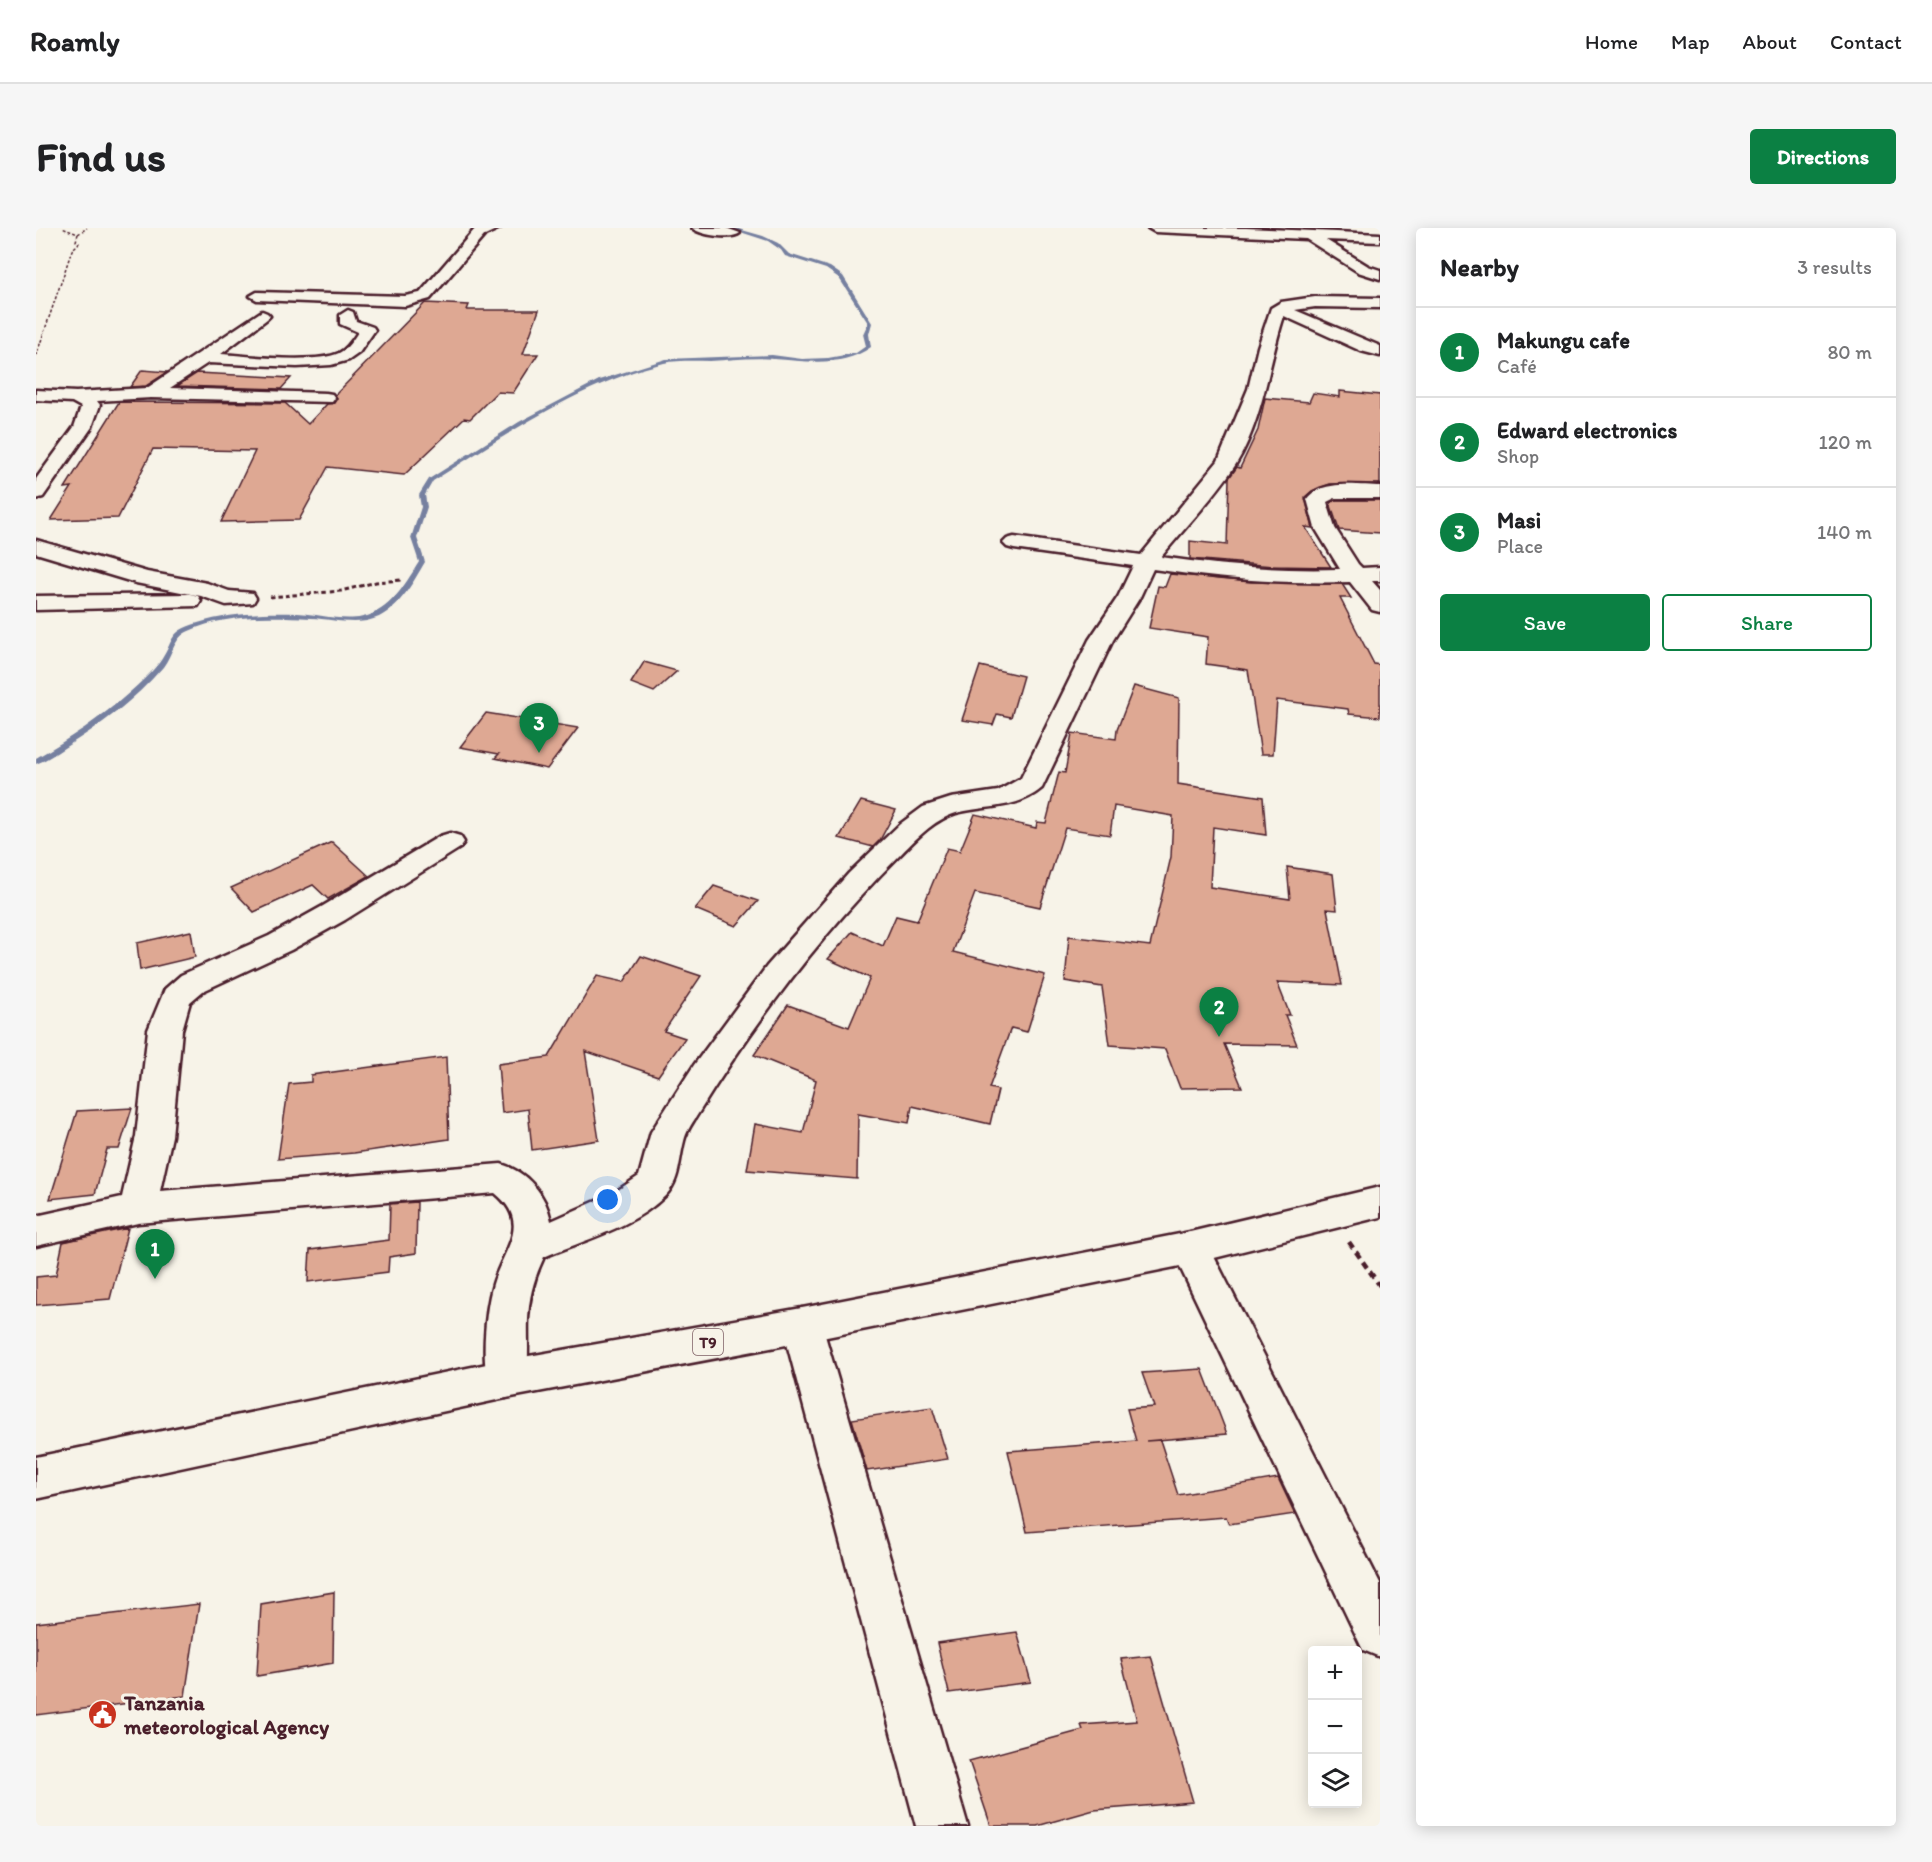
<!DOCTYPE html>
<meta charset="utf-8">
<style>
body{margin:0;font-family:Itim,sans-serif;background:#f6f6f6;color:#202124}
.controls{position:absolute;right:18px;bottom:18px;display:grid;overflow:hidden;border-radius:6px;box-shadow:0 3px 15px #0003}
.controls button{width:54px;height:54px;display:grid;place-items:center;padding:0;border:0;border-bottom:2px solid #e0e0e0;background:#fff;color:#202124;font:30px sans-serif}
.you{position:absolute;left:572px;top:972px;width:21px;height:21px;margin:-15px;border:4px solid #fff;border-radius:50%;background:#1a73e8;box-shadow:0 0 0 9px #1a73e833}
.badge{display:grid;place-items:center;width:39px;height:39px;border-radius:50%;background:#0b8043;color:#fff;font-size:20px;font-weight:700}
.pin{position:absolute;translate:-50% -50px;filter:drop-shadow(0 2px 3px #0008)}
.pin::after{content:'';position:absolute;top:32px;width:21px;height:18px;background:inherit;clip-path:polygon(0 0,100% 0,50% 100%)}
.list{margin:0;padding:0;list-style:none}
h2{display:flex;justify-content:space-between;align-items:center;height:78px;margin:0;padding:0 24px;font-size:26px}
h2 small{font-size:20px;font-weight:400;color:#757577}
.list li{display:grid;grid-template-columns:39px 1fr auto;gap:18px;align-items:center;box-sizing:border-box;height:90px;padding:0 24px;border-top:2px solid #e0e0e0}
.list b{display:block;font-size:22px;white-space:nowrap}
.list p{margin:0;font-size:20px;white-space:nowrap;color:#757577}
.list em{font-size:20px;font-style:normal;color:#757577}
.actions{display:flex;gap:12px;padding:18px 24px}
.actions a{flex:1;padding:14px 0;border:2px solid #0b8043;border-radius:6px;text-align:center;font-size:21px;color:#0b8043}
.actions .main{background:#0b8043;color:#fff}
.icon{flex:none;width:33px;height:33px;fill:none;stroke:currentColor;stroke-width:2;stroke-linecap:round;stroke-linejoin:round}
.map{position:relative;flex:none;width:1344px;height:1598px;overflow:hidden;border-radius:6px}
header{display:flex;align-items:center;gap:36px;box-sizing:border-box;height:84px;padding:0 30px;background:#fff;border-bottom:2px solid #e0e0e0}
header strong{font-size:28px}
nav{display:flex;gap:33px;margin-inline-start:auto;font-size:21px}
.intro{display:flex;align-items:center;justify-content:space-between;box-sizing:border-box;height:144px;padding:0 36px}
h1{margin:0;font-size:42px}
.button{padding:15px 27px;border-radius:6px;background:#0b8043;color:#fff;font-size:21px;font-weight:700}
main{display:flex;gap:36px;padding:0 36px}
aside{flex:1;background:#fff;border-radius:6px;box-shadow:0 3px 15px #0003}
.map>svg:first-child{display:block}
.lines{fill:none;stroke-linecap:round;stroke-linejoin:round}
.stream{fill:#7680a0;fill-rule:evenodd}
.building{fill:#dea893;stroke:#4a1f2b;stroke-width:1.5}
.minor-casing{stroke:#4a1f2b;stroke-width:5}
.highway-casing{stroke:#4a1f2b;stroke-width:5}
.path-far2{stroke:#4a1f2b;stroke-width:1.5;stroke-dasharray:3 2;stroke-linecap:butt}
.path-far1{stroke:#4a1f2b;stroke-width:3;stroke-dasharray:4.5 3;stroke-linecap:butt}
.path{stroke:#4a1f2b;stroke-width:4.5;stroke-dasharray:7 5;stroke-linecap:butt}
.minor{fill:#f7f3e8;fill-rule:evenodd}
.highway{fill:#f7f3e8;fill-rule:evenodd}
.labels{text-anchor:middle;stroke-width:6;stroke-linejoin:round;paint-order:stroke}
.shield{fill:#f7f3e8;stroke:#7e5f64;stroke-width:1.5}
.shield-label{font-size:16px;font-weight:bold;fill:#4a1f2b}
.near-poi-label{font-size:21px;font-weight:bold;fill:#4a1f2b;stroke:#f7f3e8;text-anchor:start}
</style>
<header>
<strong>Roamly</strong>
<nav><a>Home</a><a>Map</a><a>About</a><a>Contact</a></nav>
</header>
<div class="intro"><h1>Find us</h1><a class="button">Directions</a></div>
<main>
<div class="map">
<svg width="1344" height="1598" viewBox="0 0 1344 1598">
<rect width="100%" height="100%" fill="#f7f3e8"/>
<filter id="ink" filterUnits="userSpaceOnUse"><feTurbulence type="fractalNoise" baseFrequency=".0167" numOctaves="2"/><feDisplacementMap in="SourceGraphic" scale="12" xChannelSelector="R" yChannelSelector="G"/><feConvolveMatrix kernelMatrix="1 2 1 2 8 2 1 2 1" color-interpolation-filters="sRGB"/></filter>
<g filter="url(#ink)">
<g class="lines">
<path class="stream" d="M692,0H699L727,8L742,15L753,26L794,39L807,48L836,95L833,106L835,119C806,140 770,133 738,131C717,129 695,132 674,133C659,133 642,132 628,135C543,156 470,207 397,253L389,267L391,279L381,310L389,334C377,354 365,378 343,389C321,399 297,391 275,390C236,388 189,386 153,403C138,409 136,428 127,439C99,472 64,498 28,520C19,526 10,532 0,536V530C33,511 65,490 94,464C104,455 114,446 123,435C139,414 130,404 162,395C194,385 228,384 262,385C285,386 316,397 338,385C359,375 371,353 383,334L375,310L385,279L383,267L393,251L483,194L563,152L630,131L736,127L766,131L792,130L820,125L830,118L827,106L832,95L803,50L790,41L749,28L745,22L732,13Z"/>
</g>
<path class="building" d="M389,75L433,77L431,82H503L487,126H502L477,165L461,164L434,191L428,190L368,247L292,239L263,292L185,294L219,223L117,221L82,290L15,292L36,259L29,260L83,174L249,175L272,196L291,176L298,175L301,170L299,167Z
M106,142L132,144L110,158L94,159Z
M161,145L220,148L255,150L245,161L141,158Z
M1304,163L1344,167V256H1294L1276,263L1269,269L1277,300L1269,299L1295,339L1237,338L1154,331V313L1191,317L1193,250L1201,239L1204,240L1222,202L1229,170L1273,174L1277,165L1304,169Z
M1300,272H1344V305L1303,302L1294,275Z
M1134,346L1215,354L1306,356L1315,370H1304L1338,436L1344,437V489L1313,486L1312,481L1241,472L1237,526H1225L1212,442L1170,436L1172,409L1113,400L1122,358L1129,359Z
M608,434L641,443L618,464L595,455Z
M944,438L987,448L975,489L961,486L957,497L926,492Z
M1098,458L1143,470L1142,556L1227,569L1230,607L1177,599L1174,659L1254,671L1251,639L1297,646L1301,682L1291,681L1306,757L1241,754L1254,787H1249L1261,817L1188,816L1206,859L1144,860L1129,821L1074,817L1066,759L1029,753L1033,708L1114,718L1135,629L1137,588L1078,578L1074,607L1029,600L1004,679L939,665L917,724L1009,747L991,804L975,800L953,860L962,862L954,896L876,878L873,895L822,886L821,951L711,942L719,896L767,905L780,852L718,827L752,777L813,799L834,750L792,731L816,704L847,718L860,688L881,693L911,620L924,623L939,586L1000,600L1001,594L1010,595L1023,544L1029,545L1036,505L1080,511L1081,502Z
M450,485L542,500L511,541L459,530L463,526L424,519Z
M825,573L860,582L844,612L837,619L803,610Z
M296,614L333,648L292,671L277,657L218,684L195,660Z
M678,658L722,673L700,698L659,681Z
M155,703L159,729L104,742L101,715Z
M605,728L665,748L628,803L649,810L622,848L549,823L563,912L496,922L492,881L466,885L462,836L513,829L561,748L588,754Z
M410,829L413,911L318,925L242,931L253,856L275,854V847Z
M96,880L83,921H71L59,966L14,971L41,883Z
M381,974L380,1025L353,1029L352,1044L272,1054L274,1022L353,1012L354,976Z
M92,1000L74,1071L0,1077V1049L20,1047L27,1014Z
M1166,1141L1191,1206L1110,1213L1124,1212L1142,1267L1242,1250L1259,1286L1193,1296L1190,1289L991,1304L972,1223L1100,1213L1091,1181L1118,1179L1106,1145Z
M896,1179L912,1231L831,1243L816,1191Z
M298,1364L297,1435L221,1448L225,1376Z
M163,1376L149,1468L0,1487V1395Z
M981,1404L995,1454L913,1465L901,1415Z
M1115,1428L1157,1574L1058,1582L1001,1598H955L933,1533L1047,1502L1045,1497L1101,1493L1085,1431Z"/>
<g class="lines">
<defs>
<path id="minor" d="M464,0L449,7L394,71L369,78L221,72L214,68L221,64L369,68L384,65L439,1Z
M656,0H690L704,5C696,12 664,7 656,0Z
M1112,0H1210L1344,6V14L1290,12L1332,38L1344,42V51L1322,44L1270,11L1119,4Z
M1279,69L1344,70V80L1279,79L1259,82L1344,118V128L1325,123L1248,88C1232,137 1227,192 1200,236C1179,269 1149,299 1125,329C1185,338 1244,343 1304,341L1279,300L1271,271C1285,251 1323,258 1344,258V270H1299L1291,274L1299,300L1322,336L1326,340L1344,339V353H1336L1344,362V384L1336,382L1314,354C1247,356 1183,351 1117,341L1104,369L1077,412L1006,560C980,582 951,577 920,585C897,592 879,612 863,628C785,706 718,795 660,889C655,897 650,904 648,913C643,931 644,954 629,968C598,999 548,1012 508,1029C498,1050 493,1068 492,1091C491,1116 495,1141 485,1164L470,1170L455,1164C444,1140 449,1082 457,1056C467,1021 497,996 459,965L102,995L0,1018V988L86,969L100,908L112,802L129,761L145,747L233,708L287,678L404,608L414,605L424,608L428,614L424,620L309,692L255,722L167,763L154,774L146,802L136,908L124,963L465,936C491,944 510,966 515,993L576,966L603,948L615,904L658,837L731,738L813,645L864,596L887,579L915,570L962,563L985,550L1053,412L1082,369L1097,338L978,321L971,319L967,315L971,311L978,309L1105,327L1182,233L1212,161L1222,119L1235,80L1245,74Z
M312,82L317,84L320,93L337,99L339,102L323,125L313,132L295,137L261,139L172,135L134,160L290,165L296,166L299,170L296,174L115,170L61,173L64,177L56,199L7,269L0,271V251L38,199L45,179L36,174L0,172V162L40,164L111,160L226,83L231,85L234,88L231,91L185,126C213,128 279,136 303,125C311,121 317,112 322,104L304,96V87Z
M0,312L111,344L171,355L193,363L217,365L220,370L217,375L190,377L165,368L100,355L0,325Z
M154,366L162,368L165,373L162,378L0,382V368Z
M1154,1004L1168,1009L1344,1355V1429L1327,1422L1135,1020L1140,1009Z
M766,1080L780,1085L786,1097L932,1598H880L746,1097L752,1085Z"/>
<path id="highway" d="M1344,959V989L1154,1036L766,1114L470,1170L0,1271V1229L470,1132L766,1080L1154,1004Z"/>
</defs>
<use href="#minor" class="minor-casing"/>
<use href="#highway" class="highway-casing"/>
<path class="path-far2" d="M42,6L51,0
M0,128L36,22L43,15L40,13L42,6L26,0"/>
<path class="path-far1" d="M234,369L305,363L340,354L365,352"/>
<path class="path" d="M1313,1014L1344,1058"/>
<use href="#minor" class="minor"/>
<use href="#highway" class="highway"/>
</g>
</g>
<defs>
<symbol id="civic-disc" viewBox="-11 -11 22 22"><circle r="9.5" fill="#c8321e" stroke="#f7f3e8"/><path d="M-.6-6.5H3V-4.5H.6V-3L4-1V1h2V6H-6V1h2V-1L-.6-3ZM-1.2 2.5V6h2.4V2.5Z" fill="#fff"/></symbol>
</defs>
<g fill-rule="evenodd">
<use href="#civic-disc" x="50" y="1470" width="33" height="33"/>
</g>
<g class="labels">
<rect class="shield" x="657" y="1101" width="30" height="26" rx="4.5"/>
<g class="shield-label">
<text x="672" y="1120">T9</text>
</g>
<g class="near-poi-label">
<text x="88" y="1482">Tanzania<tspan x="88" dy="24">meteorological Agency</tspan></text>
</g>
</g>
</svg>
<div class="controls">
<button>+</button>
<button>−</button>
<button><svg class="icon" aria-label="layers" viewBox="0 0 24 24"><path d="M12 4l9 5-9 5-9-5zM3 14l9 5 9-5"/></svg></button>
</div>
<div class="you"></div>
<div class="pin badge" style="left:119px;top:1051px">1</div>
<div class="pin badge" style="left:1183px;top:809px">2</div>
<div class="pin badge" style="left:503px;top:525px">3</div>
</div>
<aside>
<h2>Nearby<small>3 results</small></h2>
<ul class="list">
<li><span class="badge">1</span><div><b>Makungu cafe</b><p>Café</p></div><em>80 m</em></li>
<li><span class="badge">2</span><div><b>Edward electronics</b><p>Shop</p></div><em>120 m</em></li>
<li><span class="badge">3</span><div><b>Masi</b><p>Place</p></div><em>140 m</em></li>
</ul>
<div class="actions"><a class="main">Save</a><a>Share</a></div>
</aside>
</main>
